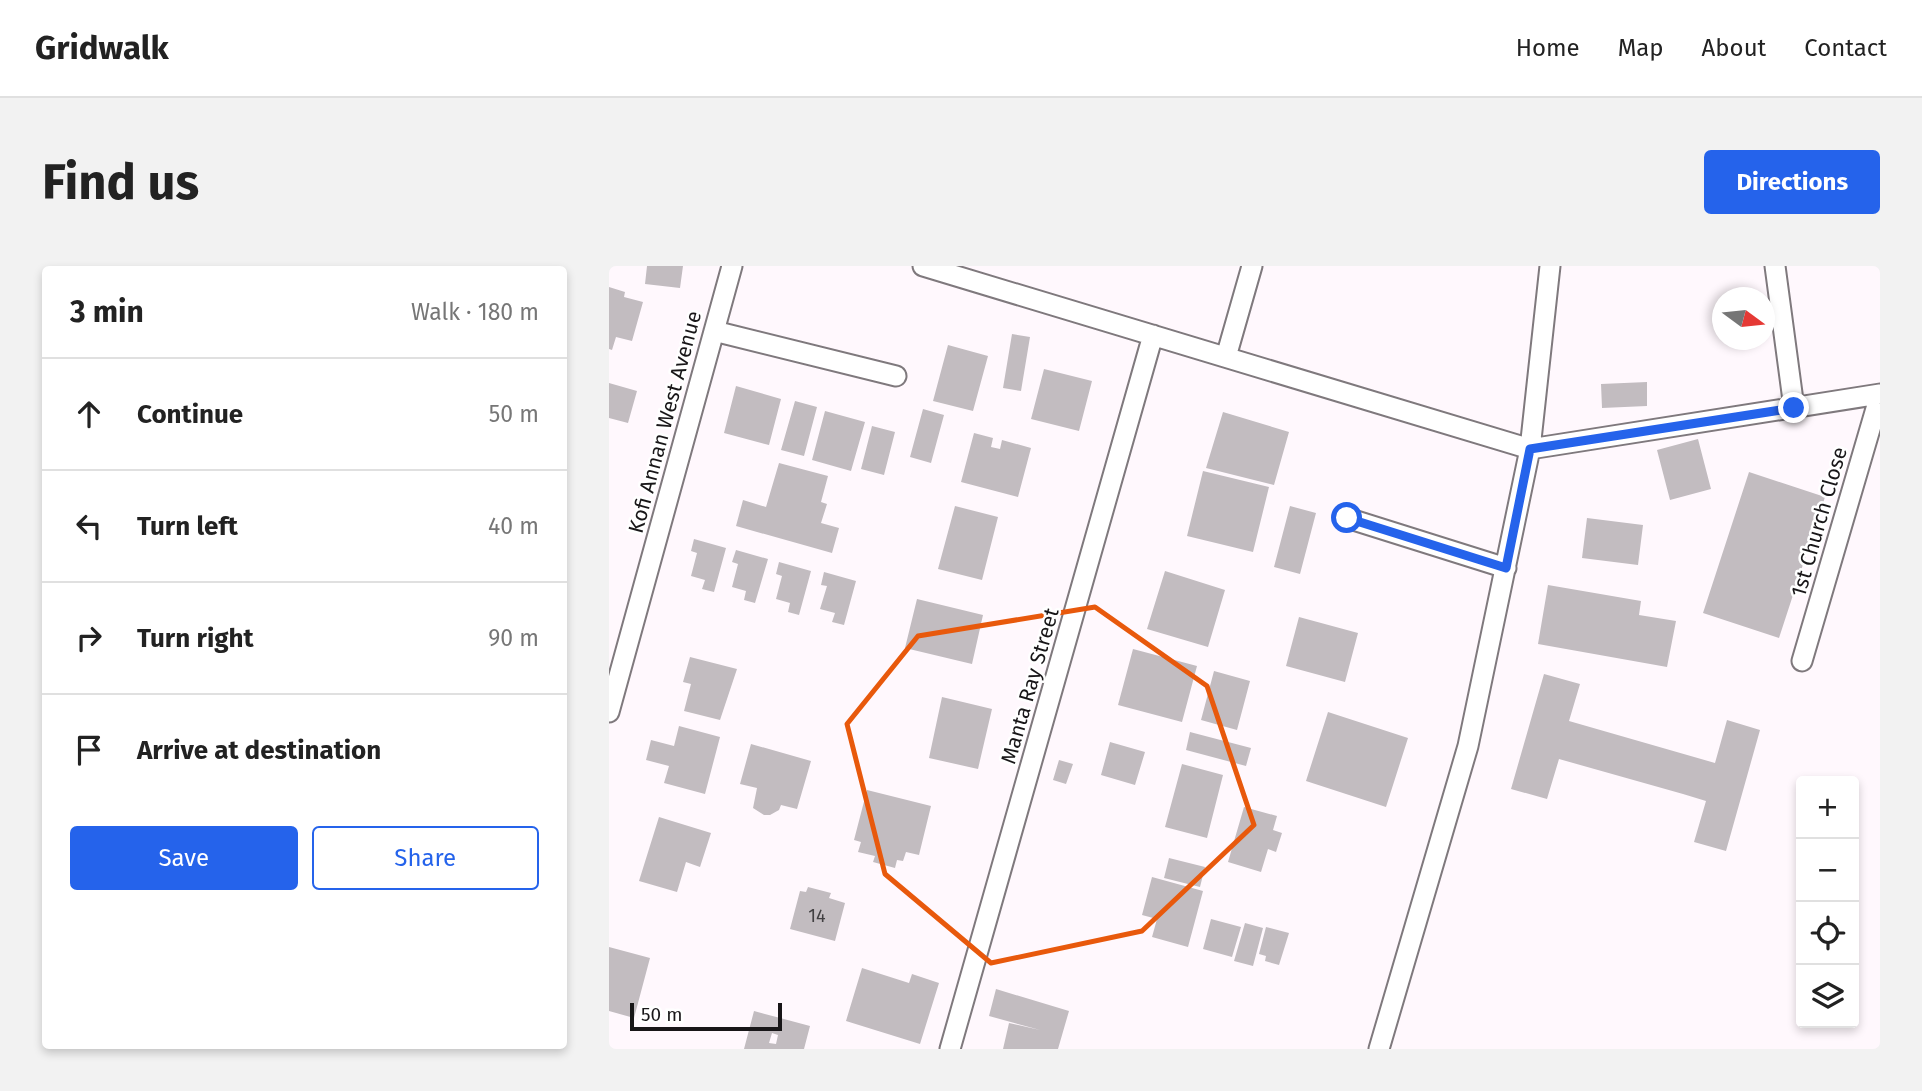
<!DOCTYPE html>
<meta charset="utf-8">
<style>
body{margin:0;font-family:"Fira Sans",sans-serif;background:#f2f2f2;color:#222}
.controls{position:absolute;right:21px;bottom:21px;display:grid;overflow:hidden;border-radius:7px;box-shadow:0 4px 10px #0003}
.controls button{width:63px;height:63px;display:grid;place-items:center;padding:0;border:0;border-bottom:2px solid #e0e0e0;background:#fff;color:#222;font:35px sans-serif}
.compass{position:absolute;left:1103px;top:21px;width:63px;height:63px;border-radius:50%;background:#fff;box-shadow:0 4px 10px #0003;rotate:105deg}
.scale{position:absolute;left:21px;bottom:18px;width:152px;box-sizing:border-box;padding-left:7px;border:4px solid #181618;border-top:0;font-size:19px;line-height:24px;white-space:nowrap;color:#181618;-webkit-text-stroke:5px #fff;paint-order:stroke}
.stop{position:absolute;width:21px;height:21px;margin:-16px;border:5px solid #2563eb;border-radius:50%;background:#fff}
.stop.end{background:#2563eb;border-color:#fff;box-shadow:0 2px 7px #0008}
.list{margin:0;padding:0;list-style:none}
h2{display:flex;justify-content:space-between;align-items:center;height:91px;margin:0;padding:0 28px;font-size:30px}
h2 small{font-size:23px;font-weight:400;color:#767676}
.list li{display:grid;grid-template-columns:46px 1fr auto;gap:21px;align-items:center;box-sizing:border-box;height:112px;padding:0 28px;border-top:2px solid #e0e0e0}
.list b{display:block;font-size:26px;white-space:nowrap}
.list em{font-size:23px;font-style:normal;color:#767676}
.actions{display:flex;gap:14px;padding:21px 28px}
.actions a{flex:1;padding:16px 0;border:2px solid #2563eb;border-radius:7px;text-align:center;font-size:24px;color:#2563eb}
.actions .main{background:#2563eb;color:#fff}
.icon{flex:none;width:38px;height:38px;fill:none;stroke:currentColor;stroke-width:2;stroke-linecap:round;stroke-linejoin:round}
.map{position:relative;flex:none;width:1271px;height:783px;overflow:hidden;border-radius:7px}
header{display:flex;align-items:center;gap:42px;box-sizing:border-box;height:98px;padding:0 35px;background:#fff;border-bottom:2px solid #e0e0e0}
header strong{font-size:33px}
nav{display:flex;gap:38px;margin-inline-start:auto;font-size:24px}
.intro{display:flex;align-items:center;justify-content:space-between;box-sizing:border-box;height:168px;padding:0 42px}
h1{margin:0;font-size:49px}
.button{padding:18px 32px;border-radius:7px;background:#2563eb;color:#fff;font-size:24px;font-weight:700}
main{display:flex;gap:42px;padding:0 42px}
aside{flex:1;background:#fff;border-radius:7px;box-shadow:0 4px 10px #0003}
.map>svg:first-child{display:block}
.building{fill:#c2bcc0;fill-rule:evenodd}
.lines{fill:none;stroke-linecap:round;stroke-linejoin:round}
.minor-casing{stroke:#7f797d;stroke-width:23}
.minor{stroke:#fff;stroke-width:19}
.route{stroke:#2563eb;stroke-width:9}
.marked{fill:none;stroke:#e8590c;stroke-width:5;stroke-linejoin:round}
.labels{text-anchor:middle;stroke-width:5;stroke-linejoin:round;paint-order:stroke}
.number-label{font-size:18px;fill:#424042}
.street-label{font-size:21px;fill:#181618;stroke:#fff}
</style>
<header>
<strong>Gridwalk</strong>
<nav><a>Home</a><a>Map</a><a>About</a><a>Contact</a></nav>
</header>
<div class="intro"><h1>Find us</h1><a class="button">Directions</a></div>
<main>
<aside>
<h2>3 min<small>Walk · 180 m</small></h2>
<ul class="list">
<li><svg class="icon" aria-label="ahead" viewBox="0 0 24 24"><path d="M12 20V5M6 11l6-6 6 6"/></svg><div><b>Continue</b></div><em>50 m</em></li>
<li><svg class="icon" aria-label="left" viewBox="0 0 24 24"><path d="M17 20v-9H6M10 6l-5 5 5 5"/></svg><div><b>Turn left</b></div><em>40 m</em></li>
<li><svg class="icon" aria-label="right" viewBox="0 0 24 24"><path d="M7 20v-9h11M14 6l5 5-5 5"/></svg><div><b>Turn right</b></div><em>90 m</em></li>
<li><svg class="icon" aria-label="arrive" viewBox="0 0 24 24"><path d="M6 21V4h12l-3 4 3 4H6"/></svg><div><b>Arrive at destination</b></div></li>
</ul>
<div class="actions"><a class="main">Save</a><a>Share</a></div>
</aside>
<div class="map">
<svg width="1271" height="783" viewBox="0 0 1271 783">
<rect width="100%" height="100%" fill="#fff8fd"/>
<path class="building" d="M38,0H74L71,22L36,18Z
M0,21L16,26L15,31L34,36L23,75L7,71L3,84L0,83Z
M403,68L421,71L412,125L394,122Z
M339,79L379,90L364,145L324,135Z
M435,103L483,115L470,165L422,153Z
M1038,116V140L993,142L992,118Z
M0,117L28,125L19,157L0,152Z
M127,120L172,133L160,179L115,167Z
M186,135L208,141L195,190L172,184Z
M314,143L335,149L322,197L301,191Z
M216,145L256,156L242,205L203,194Z
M614,146L680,166L665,219L597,202Z
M263,160L286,166L275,209L252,203Z
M365,167L384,172L382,181L391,183L393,174L422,182L409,231L352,216Z
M1089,173L1102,223L1061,234L1048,184Z
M170,197L219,210L212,236L218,238L212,257L230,262L223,287L127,260L134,234L157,241Z
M594,205L660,221L644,286L578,270Z
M1140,206L1216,231L1170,372L1094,347Z
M346,240L389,251L373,314L329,303Z
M681,240L707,247L691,308L665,301Z
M978,252L1034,259L1029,299L973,292Z
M85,273L117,282L105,326L93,323L96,314L82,310L88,287L82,285Z
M127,284L159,293L146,337L135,334L137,325L123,321L129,298L123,296Z
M170,296L202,305L190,349L179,346L181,337L167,333L173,310L167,308Z
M556,305L616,324L599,381L538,363Z
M215,306L247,315L235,359L223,356L226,347L211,343L218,320L212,319Z
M939,319L1032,335L1030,349L1067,355L1058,401L929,378Z
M308,333L374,349L363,398L296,382Z
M690,351L749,367L736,416L677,400Z
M524,383L588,400L573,456L509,439Z
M81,391L128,403L111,454L75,445L82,418L74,416Z
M605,405L641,415L628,464L592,454Z
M935,408L971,418L960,455L1106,497L1118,454L1151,464L1117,585L1085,576L1097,535L1074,528L950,493L938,533L902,523Z
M333,431L383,443L369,503L320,492Z
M719,446L799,472L777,541L697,515Z
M70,460L111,471L96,528L55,517L60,500L37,494L42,474L65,480Z
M581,466L642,482L637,500L577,484Z
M501,476L536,486L526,519L492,509Z
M142,478L202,495L188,543L172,539L170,544L161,549H155L144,542L148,522L131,518Z
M450,494L464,498L457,518L444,514Z
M573,498L614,509L598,572L556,561Z
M258,524L322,540L310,589L297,586L294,595L288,594L286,602L264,596L266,590L249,586L252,576L245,574Z
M635,541L668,550L664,564L673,567L667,586L659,583L652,606L619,596Z
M50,551L102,567L91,601L77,596L68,626L30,615Z
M560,592L596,601L591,621L555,612Z
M543,611L594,625L579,681L543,671L548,653L533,649Z
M199,621L222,627L220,632L236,637L226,675L181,663L191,625L197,626Z
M602,653L632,661L623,691L594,683Z
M636,657L654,662L644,700L625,695Z
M657,661L680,667L670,699L656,695L657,690L650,688Z
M0,681L41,692L25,752L0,745Z
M253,702L300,717L303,708L330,717L311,778L237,755Z
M387,723L460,745L449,783H394L400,757L431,764L380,750Z
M145,745L201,760L195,783H135ZM163,767L169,769L167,778L160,777Z"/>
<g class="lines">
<defs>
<path id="minor" d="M314,0L921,183L1271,128
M1166,0L1185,142
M105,65L287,110
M617,91L643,0
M738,252L897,302
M1193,395L1271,129
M0,446L123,0
M341,783L544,69
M770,783L859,480L921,183L941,0"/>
</defs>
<use href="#minor" class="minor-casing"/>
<use href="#minor" class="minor"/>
</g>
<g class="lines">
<path class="route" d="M738,252L897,302L921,183L1185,142"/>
</g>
<path class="marked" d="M486,341L598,420L645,559L533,665L382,697L276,608L238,458L309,370Z"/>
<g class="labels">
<g class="number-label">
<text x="208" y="656">14</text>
</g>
<g class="street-label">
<text transform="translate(56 156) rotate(-75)" y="7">Kofi Annan West Avenue</text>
<text transform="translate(1210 256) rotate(-74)" y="7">1st Church Close</text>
<text transform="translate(421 420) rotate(-74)" y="7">Manta Ray Street</text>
</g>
</g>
</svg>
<div class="controls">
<button>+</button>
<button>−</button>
<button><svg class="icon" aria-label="locate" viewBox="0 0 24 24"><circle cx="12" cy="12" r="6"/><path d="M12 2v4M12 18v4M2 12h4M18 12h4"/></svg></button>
<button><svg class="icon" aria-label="layers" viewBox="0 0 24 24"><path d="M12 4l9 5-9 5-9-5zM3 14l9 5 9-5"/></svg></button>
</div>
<svg class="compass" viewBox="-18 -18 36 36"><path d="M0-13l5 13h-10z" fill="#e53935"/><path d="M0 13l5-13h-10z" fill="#767676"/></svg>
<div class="scale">50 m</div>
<div class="stop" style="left:738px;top:252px"></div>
<div class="stop end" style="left:1185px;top:142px"></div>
</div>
</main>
